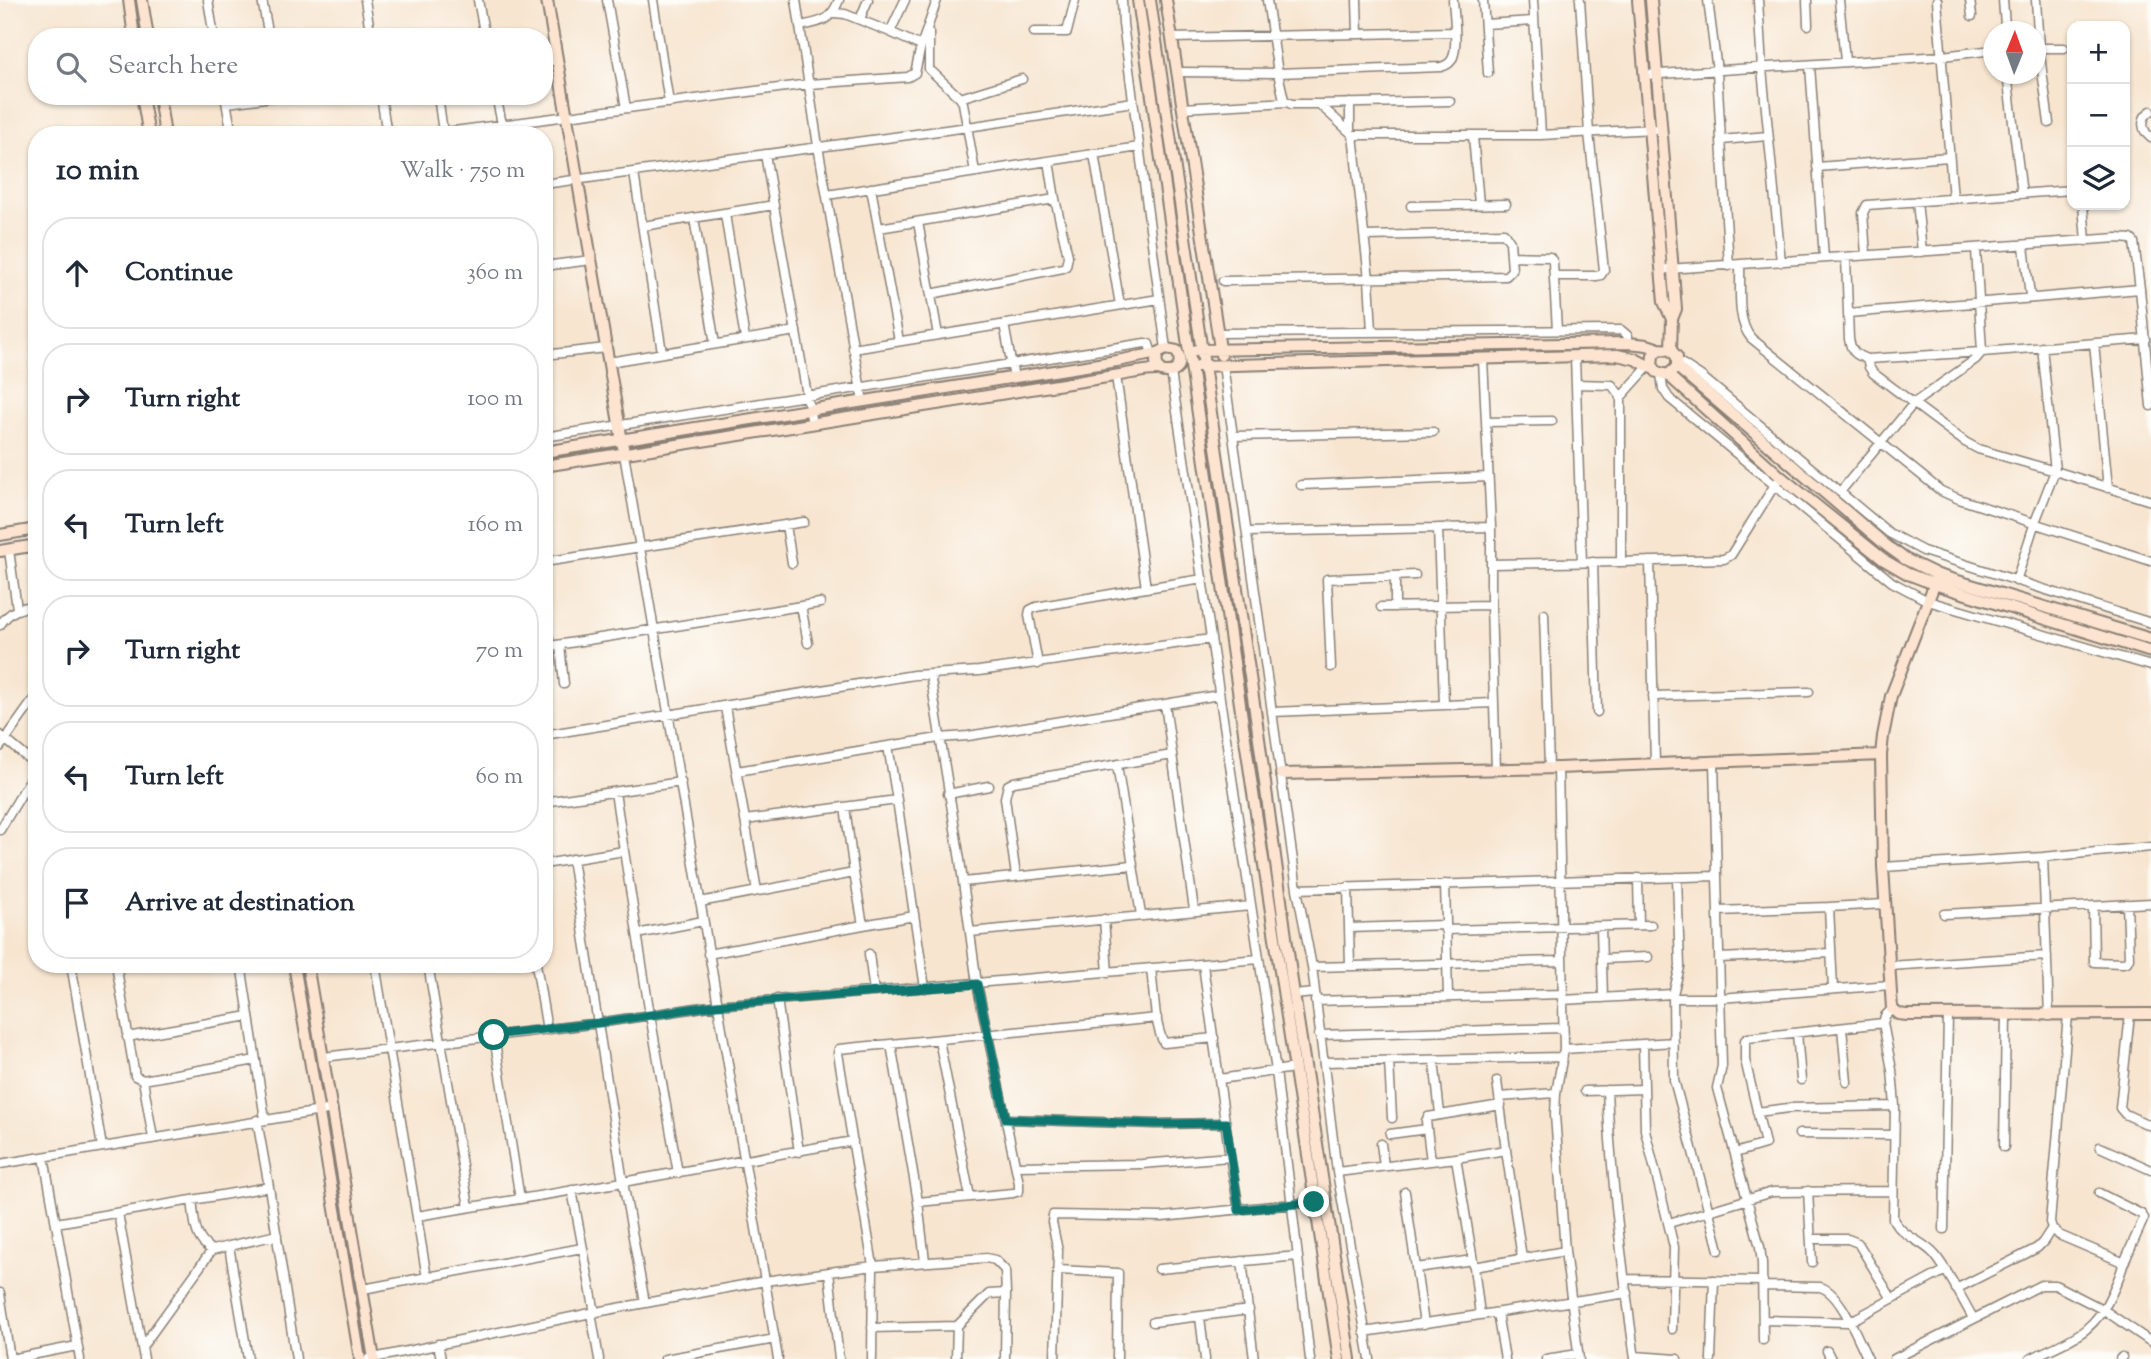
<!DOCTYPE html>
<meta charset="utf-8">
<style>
body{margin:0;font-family:"Sorts Mill Goudy",serif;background:#f2f2f3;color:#1f2937}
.controls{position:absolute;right:21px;top:21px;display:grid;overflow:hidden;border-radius:14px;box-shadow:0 2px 5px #0004}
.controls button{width:63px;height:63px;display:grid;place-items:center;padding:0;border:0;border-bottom:2px solid #e0e1e3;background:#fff;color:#1f2937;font:35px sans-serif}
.compass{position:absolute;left:1983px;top:21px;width:63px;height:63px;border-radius:50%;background:#fff;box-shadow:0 2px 5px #0004;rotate:1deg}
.stop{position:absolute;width:21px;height:21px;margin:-16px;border:5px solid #0f766e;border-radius:50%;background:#fff}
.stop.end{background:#0f766e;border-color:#fff;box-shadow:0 2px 7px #0008}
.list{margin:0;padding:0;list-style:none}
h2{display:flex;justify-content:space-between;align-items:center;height:91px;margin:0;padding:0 28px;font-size:30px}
h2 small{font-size:23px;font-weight:400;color:#747a83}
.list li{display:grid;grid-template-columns:46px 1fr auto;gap:21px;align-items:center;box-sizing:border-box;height:112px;margin:0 14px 14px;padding:0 14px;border:2px solid #e0e1e3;border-radius:28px}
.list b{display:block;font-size:26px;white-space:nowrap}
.list em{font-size:23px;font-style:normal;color:#747a83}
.icon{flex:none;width:38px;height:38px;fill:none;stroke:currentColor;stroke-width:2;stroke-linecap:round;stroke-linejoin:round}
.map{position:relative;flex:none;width:2151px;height:1359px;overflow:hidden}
.search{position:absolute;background:#fff;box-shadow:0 2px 5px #0004;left:28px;top:28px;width:525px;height:77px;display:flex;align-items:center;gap:18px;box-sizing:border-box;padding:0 24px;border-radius:28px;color:#747a83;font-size:26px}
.panel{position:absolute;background:#fff;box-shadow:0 2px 5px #0004;left:28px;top:126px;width:525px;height:847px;border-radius:28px}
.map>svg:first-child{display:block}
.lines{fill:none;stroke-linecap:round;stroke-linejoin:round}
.street-casing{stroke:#8a8076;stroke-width:11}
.secondary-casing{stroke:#8a8076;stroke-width:14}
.street{stroke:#fff;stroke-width:8}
.secondary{stroke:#fde4d0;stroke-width:10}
.route{stroke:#0f766e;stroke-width:9}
</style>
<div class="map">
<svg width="2151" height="1359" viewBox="0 0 2151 1359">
<rect width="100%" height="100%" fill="#fdfcf7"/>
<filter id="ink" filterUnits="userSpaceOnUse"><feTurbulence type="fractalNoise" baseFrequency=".0143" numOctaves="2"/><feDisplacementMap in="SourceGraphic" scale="14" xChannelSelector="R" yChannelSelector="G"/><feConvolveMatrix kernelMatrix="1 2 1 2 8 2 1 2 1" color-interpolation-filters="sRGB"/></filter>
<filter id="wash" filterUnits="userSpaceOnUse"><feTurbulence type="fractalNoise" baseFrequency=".00686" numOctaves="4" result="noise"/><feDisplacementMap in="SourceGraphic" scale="28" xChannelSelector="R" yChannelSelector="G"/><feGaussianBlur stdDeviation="1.57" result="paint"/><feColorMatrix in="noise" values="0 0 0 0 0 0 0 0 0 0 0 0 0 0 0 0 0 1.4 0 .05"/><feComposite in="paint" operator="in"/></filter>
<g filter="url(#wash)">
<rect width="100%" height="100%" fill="#f7e5d0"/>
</g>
<g filter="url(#ink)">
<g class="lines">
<defs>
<path id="street" d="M208,0L214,37
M262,0L269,37
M365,0L371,37
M478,0L485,37
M607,0L626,108
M653,0L669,103
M796,0L818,146L863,402
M1122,0L1123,24L1166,349
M1267,0L1278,73L1284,100L1291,104H1319L1353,135H1541L1654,129
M1357,0L1358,34
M1483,0L1488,73
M1533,0L1541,135
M1708,0L1717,71L1721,140
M1758,0L1762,69L1781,262
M1807,0L1808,25
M1839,0L1845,61
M1937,0L1953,199
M1970,0L1972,16
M2003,0L2005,25
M2036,0L2039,48L2049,123
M834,13L845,14L890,32L905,0
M860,19L868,0
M1485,24L1534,21
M800,26C821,22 831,21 839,0
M890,32L921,46
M1034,32H1067L1075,0
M929,33V69L960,98L963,103L975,172
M1172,38L1454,32
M2036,48H2064
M544,62L556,60
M1810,66L1824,258
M1177,72L1278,73L1441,67C1447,65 1451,63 1453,57C1458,44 1454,15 1453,0
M2007,74L2022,194
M1644,75L1942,56L1994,50
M225,96L232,135
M381,96L387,135
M438,96L443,132
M496,96L502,124
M960,98L1022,79
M227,103L280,96
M1319,104L1450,101
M1182,108L1287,102
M2151,111C2140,118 2141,130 2151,138
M1350,131V103
M424,135L809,84L908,77L915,73L921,46L937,0
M1353,135L1369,279L1372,331
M1473,136L1479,204
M765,154L812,424
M1094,154L1120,305
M1817,167L1949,157
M634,173L662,352
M544,184L968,127L1133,102
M871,188L899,341
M827,195L1139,147
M1917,201L1922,252
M2083,205L2086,241
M1411,206L1506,204
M725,214L745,339
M694,218L715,344
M918,222L938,335
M643,226L774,205
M879,228L1055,199
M2024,246L2030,296L2035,298L2140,289
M1866,255L1863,213L1867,205L2072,190
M1511,256L1550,257L1553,262L1557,330
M1846,257L1849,339C1851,351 1855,355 1867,359L1982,352L2146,339
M1740,265C1741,288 1736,320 1751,338L1941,491L1959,499L2151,561
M544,266L591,260
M1729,266L1721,140L1768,136
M1668,269L2117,238L2131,239L2134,242L2140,289L2151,406
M1555,276H1596L1601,275L1604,270L1589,133L1580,0
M1223,281L1506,276L1512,270L1510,242L1504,233L1365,236
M931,294L1063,268L1066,266L1068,256L1055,199L1049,161
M1848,313L2035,298
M1004,324L1014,378
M1217,333L1621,330L1628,336V343
M2094,343L2108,488
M853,349L1159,299
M544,355L606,348
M1575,357L1582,562
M1483,359L1491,527V605L1496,770
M1867,359L1869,367L1873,373L1965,442L1978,449L2055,471L2151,501
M1678,361L1701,376L1889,533L1923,551L2151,623
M609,362L796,331
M1223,365L1297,889L1312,967L1337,1172L1370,1359
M1171,372L1276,1071L1310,1359
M1661,374L1663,389L1669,398L1892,582L1928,601L2151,666
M1116,376L1146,588L1203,579
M1621,397L1648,367
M1486,422L1552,421
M1234,436L1433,432
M544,437L1145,343L1149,344L1152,354
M1301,485L1488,477
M1840,492L1914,403L1976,359L1982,352L1976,249
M786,525L792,563
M1247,532L1438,528
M9,550L17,609
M1650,561L1655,764
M544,562L804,522
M1593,562L1597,712
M1621,562L1724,559L1731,555L1776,483
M1491,564L1621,562V397L1612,385L1576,384
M2016,581L2035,522L2055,471L2042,347
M801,606L808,643
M1381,607L1491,605
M1395,607V576
M544,614L550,646
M1544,614L1549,768
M0,625C10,610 20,608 37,605
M560,645L564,684
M544,647L820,603
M1038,664L1029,615L1030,610L1036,607L1146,588
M1331,667L1327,579L1415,575
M1653,696L1809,692
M1165,704L1219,695
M1444,705L1438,528L1491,527
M725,707L745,820L897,800L888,746L939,738L968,736L1165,704L1194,910
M1272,712L1494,703
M0,735L30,760L37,787
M544,735L914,675L979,671L1211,639
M0,747L37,695
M1714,762L1722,1066L1717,1088L1760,1247L1762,1263L1763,1340
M1117,765L1141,915
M1558,768L1564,1049L1556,1093L1555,1115L1565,1251L1579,1359
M737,771L888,746
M948,794L989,786
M897,800L925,988
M544,802L681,782
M845,807L854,873
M745,820L757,891
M0,830L34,773
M624,851L650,1015L678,1173
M2043,857L2049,1016
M572,859L623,1182L853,1141
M544,864L624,851L615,792
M1883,867L2043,857L2151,847
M1016,876L1005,798L1008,785L1014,782L1172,755
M1677,877L1680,967L1673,994L1674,1080L1719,1250
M1638,878L1639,925
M963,882L1133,865
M1445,884L1448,997
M1348,887L1350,966
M1297,889L1716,876
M700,902L854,873L863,925L914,916
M2093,906L2094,962L2123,963L2127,962L2129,958L2127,904
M1718,911L1829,907
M1944,914L2151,903
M1104,919L1108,973
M1601,927L1603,998
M1349,928L1445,925
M1445,930L1651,925
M970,932L1251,906
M637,934L703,921
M708,954L863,925
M869,954L874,992
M1719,958L1831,953
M1602,959L1648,957
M71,964L102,1147
M116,964L135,1076L143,1080L256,1060
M241,964L265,1119
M375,964L427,1278
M428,964L469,1207
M536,964L547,1030
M1203,965L1230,1157
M1889,966L2047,956
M1312,967L1561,961
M1151,969C1154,990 1154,1025 1164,1043L1214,1038
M1833,989L1829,907L1885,904
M1294,995L1314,993
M1673,998H1720L1890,985
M777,999L799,1152
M1562,1000L1673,994
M1315,1001L1562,994
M1892,1009L1885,1016L1883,1023L1892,1070L1895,1106L1893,1219C1902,1237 1922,1240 1935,1255C1950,1274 1961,1297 1973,1318
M2130,1014L2120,1108L2125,1114L2151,1126
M1842,1028L1847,1082
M1797,1033L1801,1080
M1319,1035L1563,1028
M494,1036L520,1199
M127,1037L249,1016
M939,1040L970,1197
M891,1044L918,1202L925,1261
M1643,1044L1645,1130L1674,1247L1672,1329
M1564,1049L1674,1042
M324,1057L598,1023L716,1005L1259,959
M1434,1060L1440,1114
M1389,1061L1392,1118
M1324,1062L1562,1057
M1220,1079L1294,1068
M143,1080L153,1138
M1497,1081L1506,1150
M1607,1090C1611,1180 1623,1270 1635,1359
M1585,1091L1643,1089
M1499,1097L1556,1093
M1757,1112L1789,1108L1895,1106
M1006,1119L1156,1124L1226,1123
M1390,1134L1427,1129
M1799,1134L1894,1135
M1381,1144L1384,1166
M2004,1147L2006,1015
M2100,1147L2151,1170
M1735,1153L1765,1144L1745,1060V1040L1748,1038L1883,1023
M44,1157L80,1359
M1456,1158L1506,1150L1522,1258
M1431,1161L1426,1121L1428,1117L1501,1105
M0,1164L333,1109
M1016,1166L1142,1164L1230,1157L1239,1210
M1337,1172L1456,1158L1474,1267L1480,1315L1627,1293
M269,1187L296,1359
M572,1190L595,1313
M1808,1191L1812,1262
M1405,1192L1416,1268L1473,1260
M2099,1193L2141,1214L2144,1218L2123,1265
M192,1200C195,1220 193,1239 212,1250L277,1235
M918,1202L1013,1193L1019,1191V1183L977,984L960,860L930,674
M118,1213L144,1359
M417,1216L623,1182L645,1303
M56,1223L269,1187L257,1120
M1669,1223L1772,1192L1893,1191
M1944,1229L1948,1015
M1811,1239H1848L1858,1243L1892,1299
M229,1246L248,1359
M1242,1261L1254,1359
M1474,1267L1565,1251
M1416,1268L1424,1324
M1159,1269L1298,1256
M1058,1270L1118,1273L1117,1359
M829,1272L839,1359
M1625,1279L1763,1281
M1763,1286L1820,1287C1841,1292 1858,1340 1868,1359
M363,1289L582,1248
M1956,1289L2037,1248L2043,1242L2052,1228
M0,1293L10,1359
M591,1313L599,1359
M1497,1313L1505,1359
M1200,1317L1205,1359
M1764,1320L1849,1322L1946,1270
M1153,1322L1249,1310
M1364,1332L1480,1315
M438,1344L441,1359
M142,1347L212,1250
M1827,1351L1831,1359
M1635,1356L1677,1359
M11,1359L77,1346
M369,1359L591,1313L765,1281L624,454
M665,1359L775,1339
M778,1359L765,1281L873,1266L986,1258L995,1260L1005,1270L1006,1293L989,1294L957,1326L872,1328
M872,1359L873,1266L838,1053L839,1049L1157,1018
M956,1359L957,1326
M1005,1359L1006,1293
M1055,1359L1058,1251L1052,1222L1053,1215L1162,1217L1314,1202
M1546,1359L1578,1354
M1711,1359L1714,1280
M1894,1359L2041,1285H2055L2104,1310L2151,1342
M2030,1359C2070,1339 2094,1335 2113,1291C2117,1282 2121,1274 2123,1265L2120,1261L2059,1235L2052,1228L2050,1222L2068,1015
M2120,1359L2122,1357"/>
<path id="secondary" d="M129,0L134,37
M142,0L148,37
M547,0L623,447
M1138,0L1251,780L1339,1359
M1150,0L1257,724L1292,981L1350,1359
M1166,0L1221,355
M1638,0L1664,302L1672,319
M1651,0L1676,309L1672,319L1671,350
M142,96L149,135
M159,96L165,135
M1196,350L1628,343L1647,345L1659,349L1671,350L1677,357V367L1668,375L1657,372L1652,365L1653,355L1659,349
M1198,366L1617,355L1635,359L1654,369
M1677,367L1887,546L1905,559L1938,575L2151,639
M1668,375L1781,477L1884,560L1908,574L1934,584L2151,652
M544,452L1117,361L1158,353
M544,466L1120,375C1132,373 1145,370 1156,370C1166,370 1157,372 1167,372C1180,373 1182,361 1177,351L1166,349L1158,353L1156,362L1159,369
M0,535L37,529
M0,551L37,545
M1938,575L1891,696L1883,736L1881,755L1883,867L1892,1009L1898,1014L1907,1015L2151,1014
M1281,774L1558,768L1881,755
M294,964L360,1359
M307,964L374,1359"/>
</defs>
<use href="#street" class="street-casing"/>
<use href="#secondary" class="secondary-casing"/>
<use href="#street" class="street"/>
<use href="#secondary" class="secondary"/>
</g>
</g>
<g class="lines" filter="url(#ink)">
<path class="route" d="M494,1035L598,1023L716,1005L977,984L1006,1119L1156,1124L1226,1123L1239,1210L1314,1202"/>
</g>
</svg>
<div class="controls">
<button>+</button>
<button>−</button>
<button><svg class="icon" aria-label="layers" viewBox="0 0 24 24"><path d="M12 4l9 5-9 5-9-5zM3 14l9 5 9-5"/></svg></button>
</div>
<svg class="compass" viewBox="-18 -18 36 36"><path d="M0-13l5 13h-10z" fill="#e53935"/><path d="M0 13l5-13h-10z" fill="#747a83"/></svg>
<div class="stop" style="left:494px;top:1035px"></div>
<div class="stop end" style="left:1314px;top:1202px"></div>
<div class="search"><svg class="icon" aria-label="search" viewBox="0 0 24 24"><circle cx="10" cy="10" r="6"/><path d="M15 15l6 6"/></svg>Search here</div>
<section class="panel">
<h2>10 min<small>Walk · 750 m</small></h2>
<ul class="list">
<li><svg class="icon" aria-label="ahead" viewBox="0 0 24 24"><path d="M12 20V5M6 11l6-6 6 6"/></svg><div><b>Continue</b></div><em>360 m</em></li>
<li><svg class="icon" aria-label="right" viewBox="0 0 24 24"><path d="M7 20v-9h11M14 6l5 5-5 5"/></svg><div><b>Turn right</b></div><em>100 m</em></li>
<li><svg class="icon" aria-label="left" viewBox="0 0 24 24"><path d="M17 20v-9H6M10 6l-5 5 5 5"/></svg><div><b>Turn left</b></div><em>160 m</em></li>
<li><svg class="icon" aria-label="right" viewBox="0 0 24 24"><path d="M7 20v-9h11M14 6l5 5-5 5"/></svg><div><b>Turn right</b></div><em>70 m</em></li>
<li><svg class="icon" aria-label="left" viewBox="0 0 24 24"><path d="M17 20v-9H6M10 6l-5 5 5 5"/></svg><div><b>Turn left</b></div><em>60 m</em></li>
<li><svg class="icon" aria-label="arrive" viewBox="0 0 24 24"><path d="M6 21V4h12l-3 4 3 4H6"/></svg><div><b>Arrive at destination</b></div></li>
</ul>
</section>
</div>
